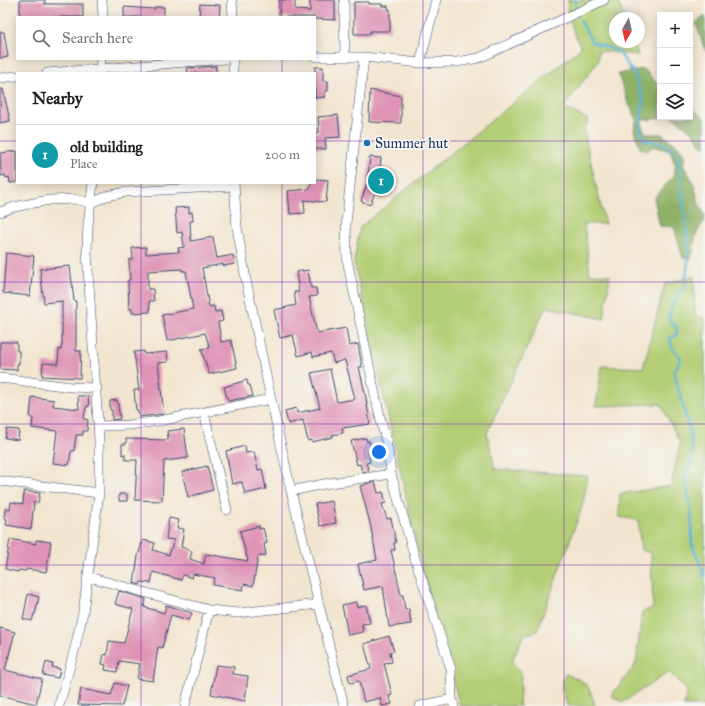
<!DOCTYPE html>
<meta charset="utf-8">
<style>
body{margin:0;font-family:"IM FELL Great Primer",serif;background:#f2f2f2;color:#202124}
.controls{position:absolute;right:12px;top:12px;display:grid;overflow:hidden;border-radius:0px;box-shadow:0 2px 10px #0003}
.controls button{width:36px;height:36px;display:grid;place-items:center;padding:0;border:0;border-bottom:1px solid #e0e0e0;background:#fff;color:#202124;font:20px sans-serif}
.compass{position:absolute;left:609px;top:12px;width:36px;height:36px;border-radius:50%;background:#fff;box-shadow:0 2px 10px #0003;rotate:188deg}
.you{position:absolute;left:379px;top:452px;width:14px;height:14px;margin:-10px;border:3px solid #fff;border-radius:50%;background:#1a73e8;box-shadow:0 0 0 6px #1a73e833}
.badge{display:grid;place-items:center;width:26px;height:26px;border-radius:50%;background:#0f766e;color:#fff;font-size:13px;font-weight:700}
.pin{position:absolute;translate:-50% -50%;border:2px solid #fff;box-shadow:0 1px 4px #0006}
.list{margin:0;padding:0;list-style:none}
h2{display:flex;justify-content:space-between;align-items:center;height:52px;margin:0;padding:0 16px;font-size:17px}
h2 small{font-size:13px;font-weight:400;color:#757577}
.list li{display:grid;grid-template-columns:26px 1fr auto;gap:12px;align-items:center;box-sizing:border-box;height:60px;padding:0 16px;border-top:1px solid #e0e0e0}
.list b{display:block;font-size:15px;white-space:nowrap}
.list p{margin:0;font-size:13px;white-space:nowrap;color:#757577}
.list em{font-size:13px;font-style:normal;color:#757577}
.icon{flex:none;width:22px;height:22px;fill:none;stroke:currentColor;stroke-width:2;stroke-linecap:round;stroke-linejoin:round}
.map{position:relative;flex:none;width:705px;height:706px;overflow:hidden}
.search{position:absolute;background:#fff;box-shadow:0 2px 10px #0003;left:16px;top:16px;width:300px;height:44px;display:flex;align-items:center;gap:10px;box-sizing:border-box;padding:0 14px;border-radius:0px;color:#757577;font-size:15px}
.panel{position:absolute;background:#fff;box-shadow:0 2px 10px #0003;left:16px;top:72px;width:300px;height:112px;border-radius:0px}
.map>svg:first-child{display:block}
.green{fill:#b3ce74;stroke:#677e69}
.forest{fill:#8eb166;stroke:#547062}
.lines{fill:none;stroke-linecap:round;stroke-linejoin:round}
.stream{stroke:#58b4d6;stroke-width:2.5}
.building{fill:#df94b5}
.minor-casing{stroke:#3b4a6f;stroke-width:10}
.minor{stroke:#fff;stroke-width:9}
.grid{fill:none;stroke:#7b2cbf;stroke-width:1;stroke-opacity:0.55}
.poi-dot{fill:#1f6fb2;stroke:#f6f6f2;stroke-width:1.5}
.labels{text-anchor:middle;stroke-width:3.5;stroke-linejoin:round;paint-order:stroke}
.poi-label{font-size:14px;fill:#1b2f5e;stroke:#f6f6f2;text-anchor:start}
</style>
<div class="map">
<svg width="705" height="706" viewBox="0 0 705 706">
<rect width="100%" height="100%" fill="#f6f6f2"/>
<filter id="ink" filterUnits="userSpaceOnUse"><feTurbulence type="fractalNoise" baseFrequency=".025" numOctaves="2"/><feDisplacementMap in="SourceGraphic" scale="8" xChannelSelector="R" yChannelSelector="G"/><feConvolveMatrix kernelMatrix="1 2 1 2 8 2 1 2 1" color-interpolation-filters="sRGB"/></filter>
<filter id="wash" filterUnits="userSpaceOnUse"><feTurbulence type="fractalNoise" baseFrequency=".012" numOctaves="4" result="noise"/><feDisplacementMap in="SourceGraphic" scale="16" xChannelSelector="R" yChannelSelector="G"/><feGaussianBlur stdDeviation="0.9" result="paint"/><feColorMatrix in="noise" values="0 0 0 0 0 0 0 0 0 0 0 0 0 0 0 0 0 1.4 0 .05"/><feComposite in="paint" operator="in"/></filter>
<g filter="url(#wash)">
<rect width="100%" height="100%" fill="#f2e5cf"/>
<path class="green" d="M568,0L617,1L625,18H615V42H634L638,55L598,51V61L563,108L588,119L584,132L605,224H584L590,274L610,275L604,319L546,307L487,433L495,469L588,476L582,507L537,631L523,635L512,662L521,674L519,705L521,706H460L420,560L354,262L360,227L581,48C575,34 565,15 568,0Z
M694,276L695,315L705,318V706H684L687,690L669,672L623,702L611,696L636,664L642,612L653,608L651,553L641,550L638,520L619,517L620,494L671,486L680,443L661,404L596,406L602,366L643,368L665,284Z
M565,674C585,680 590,685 595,706H567L562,687Z"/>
<path class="forest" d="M705,16V51L696,23Z
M644,69L660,87L661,117V118L642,120L643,130L648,134H661L677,145L685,155L683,166C689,174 694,182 696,192C699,203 698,205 705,215C704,225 698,228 696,236C693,245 695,250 690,259L683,258L674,227L660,226L654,198L672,178L676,166L670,151L654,146L647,151L640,148L634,130L637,119L628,103L618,74Z
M690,104L691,107L705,119V147L701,146L694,133L673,117H690Z"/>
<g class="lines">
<path class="stream" d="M575,7L576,0
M580,20L592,42L618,51L636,77L643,101L640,128L644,140L663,143L678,155L689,252L685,286L672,305L669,318L671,323L677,327L676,336L670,337L672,348L681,358L674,372L689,428L693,457L685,477L691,510L692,544L705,577"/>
</g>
<g id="blocks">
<path class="building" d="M20,0H45V4H83V17H20Z
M279,0H295V10L310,11V0H335V20L315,19V17H279Z
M354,2H369V4H382V6H388V9H390V31H370V34H354Z
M200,4L220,5L219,17H199Z
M124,7L155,9V7H164V17H124Z
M0,32H4L8,57L0,58Z
M216,66V73H188L187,68Z
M315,67H323V81H328V91H325V97L315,98Z
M0,89H3L10,121L0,123Z
M370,90L401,96V123L369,122Z
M338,115L340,137L325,138L326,149H315V133L319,132L318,117Z
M17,151V182L10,183L9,177L6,178L5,175L1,176L0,153Z
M370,157L381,158L380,166L391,170L382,195L375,192L370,205L361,201L367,184Z
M315,179L328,180L326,202L304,200L305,213L290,214L288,191L310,189L311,183H315Z
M189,207V213L192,212L193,221H190L191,241L213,237L217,258L233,255L235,264L223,266V264L202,268L209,307L214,306L215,312L221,311L223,321L218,322L221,342L231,340L237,368L209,374L201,349L210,348L205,333L167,341L162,315L193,309L186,271H182V269L148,271V289H153L154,301H149L150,312L132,313V309H129L128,280H130L129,260L133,259L132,248L146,247V254L179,252L178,248L184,247L182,232L177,233L175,208Z
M6,253L34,256L30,296L3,293Z
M70,266L74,301H76V351H81L80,378L42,376L43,363L58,364L59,349L61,350L62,345V301L44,303L40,269Z
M308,270L311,288H316L317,296L309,297L317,333L346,328L349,346L358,344L362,367H359L366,398L370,424L342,428L343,433L332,435L333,437L312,442V440L308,441L303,420L288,424L285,411L296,408L297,413L320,408L311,373L330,369L337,402L355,399L345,360L334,363L331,353L313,357L312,352L298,356L293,335L280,338L274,310L296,305L294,292H299L296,272Z
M0,342H17V351H19V364H17V370L0,369Z
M144,351V354L167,352L168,362L158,363L164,414L139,417L138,410H136L134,390H139L134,352Z
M247,380L248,385H250L253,396L228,401L224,387Z
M78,396H88L89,406L86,407L84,419L88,420L87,431H83V435H76L74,451H71L69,465L53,463L57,431L32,428L33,418L30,417L32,397L54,400L53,406L79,409Z
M117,400L120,419L112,420V410H110V401Z
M7,429L19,430L18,440L5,438Z
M184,429L188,458L164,461L162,501L135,500L137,460H125V454L122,455V444H126V439L168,440L167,431Z
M366,438L367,442L369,441L372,451H368L370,462L366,463L369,471L362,472L360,464L357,465L351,441Z
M245,446L246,453L254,452L258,470L262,469L266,489L245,494L242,482L232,484L226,451Z
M207,466L213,490L188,497L182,472Z
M375,482L378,493L383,492L386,503L382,504L387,519L391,518L396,543H394L395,550H391L401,595H403L405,610L409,609L411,624L389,627L383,586L364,590L358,564L377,560L370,523L360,486L365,485V484Z
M24,491L40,493L38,503L34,502L31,529L6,525L7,519L4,518L5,509H10L11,502L23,504Z
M119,494H127V501H119Z
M332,501L336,523L320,526L315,504Z
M169,518L179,520L177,528L184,529L181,547L192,551L190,559L204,564L206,554L248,561L240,531L259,526V529L263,528L267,543L264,544L266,555L258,557L253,586L244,584L243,590L213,585L215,578L193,574L192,578L183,575L181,580L153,572L151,583L141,582L140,585L134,583L138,556L143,540L155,543L153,550L169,555L174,540L166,539Z
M10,539L36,544V540L51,542L46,572L27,569L26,571L19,570L18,572L5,569Z
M119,591L146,599L144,607L164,613L166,605L192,613L189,620L171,615L162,648L158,647L153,681L137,679L140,664L119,661L117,672L105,670L106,665L102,664L104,654L107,655L109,641L124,643L133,609L115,604Z
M28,594L39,597L35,614H34L32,621L23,619Z
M356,602L357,607L366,605L370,623L362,624L363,632L348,635L342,605Z
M0,628L15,632L5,670L42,679L36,704L0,695Z
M389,636L394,651L390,652L392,662L384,663L392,695L389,696L392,704L382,706L380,698L364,702L359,681L350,683L348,675L371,669L364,644Z
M46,662L53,664L52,667L60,669L58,678L43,675Z
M216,665L234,667L233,674L248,676L245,701L211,694Z
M115,683L127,686L122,706L78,705L81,689L111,695Z"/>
</g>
</g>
<g filter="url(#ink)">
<use href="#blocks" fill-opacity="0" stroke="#3b4a6f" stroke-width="1"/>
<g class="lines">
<defs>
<path id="minor" d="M102,0L103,17
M232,0L233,17
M344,0L345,57
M315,57H364L420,63L457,62L479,58L604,0
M364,57L346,223L347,259L376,399L388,450L391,474L415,558L451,669L452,699L454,706
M420,63L436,0
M47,73L225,59
M100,73L101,59
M233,73V59
M0,78L17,76
M234,183L237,227L246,280L271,399L291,491L344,706
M0,212L14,207L49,200L74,199L91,203L107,196L126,192L234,186
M0,378L71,387L97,388
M204,413L227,510
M99,426L129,425L159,421L271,399
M0,481L99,493
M291,491L324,484L391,474
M89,577L209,610L238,613L319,604
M59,706L75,648L83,612L99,493V440L87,253L88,225L93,183
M185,706L209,610
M420,706L452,699"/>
</defs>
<use href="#minor" class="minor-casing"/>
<use href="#minor" class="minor"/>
</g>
</g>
<path class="grid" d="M141,0V17M282,0V17M423,0V706M564,0V706M141,59V73M282,59V73M0,141H17M315,141H705M141,183V706M282,183V706M0,282H705M0,424H705M0,565H705"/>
<circle class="poi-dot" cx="367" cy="143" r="4"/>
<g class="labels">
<g class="poi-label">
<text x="375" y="148">Summer hut</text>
</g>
</g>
</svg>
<div class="controls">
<button>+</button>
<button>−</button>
<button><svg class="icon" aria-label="layers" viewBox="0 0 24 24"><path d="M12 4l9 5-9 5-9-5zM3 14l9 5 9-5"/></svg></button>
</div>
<svg class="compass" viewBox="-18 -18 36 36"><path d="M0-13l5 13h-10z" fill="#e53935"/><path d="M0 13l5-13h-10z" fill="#757577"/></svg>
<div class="you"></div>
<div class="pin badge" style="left:381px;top:181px;background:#0f9aa8">1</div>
<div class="search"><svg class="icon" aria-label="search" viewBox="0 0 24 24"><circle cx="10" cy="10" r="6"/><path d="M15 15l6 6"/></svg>Search here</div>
<section class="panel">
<h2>Nearby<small></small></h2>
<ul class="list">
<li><span class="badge" style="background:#0f9aa8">1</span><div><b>old building</b><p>Place</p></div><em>200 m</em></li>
</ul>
</section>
</div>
